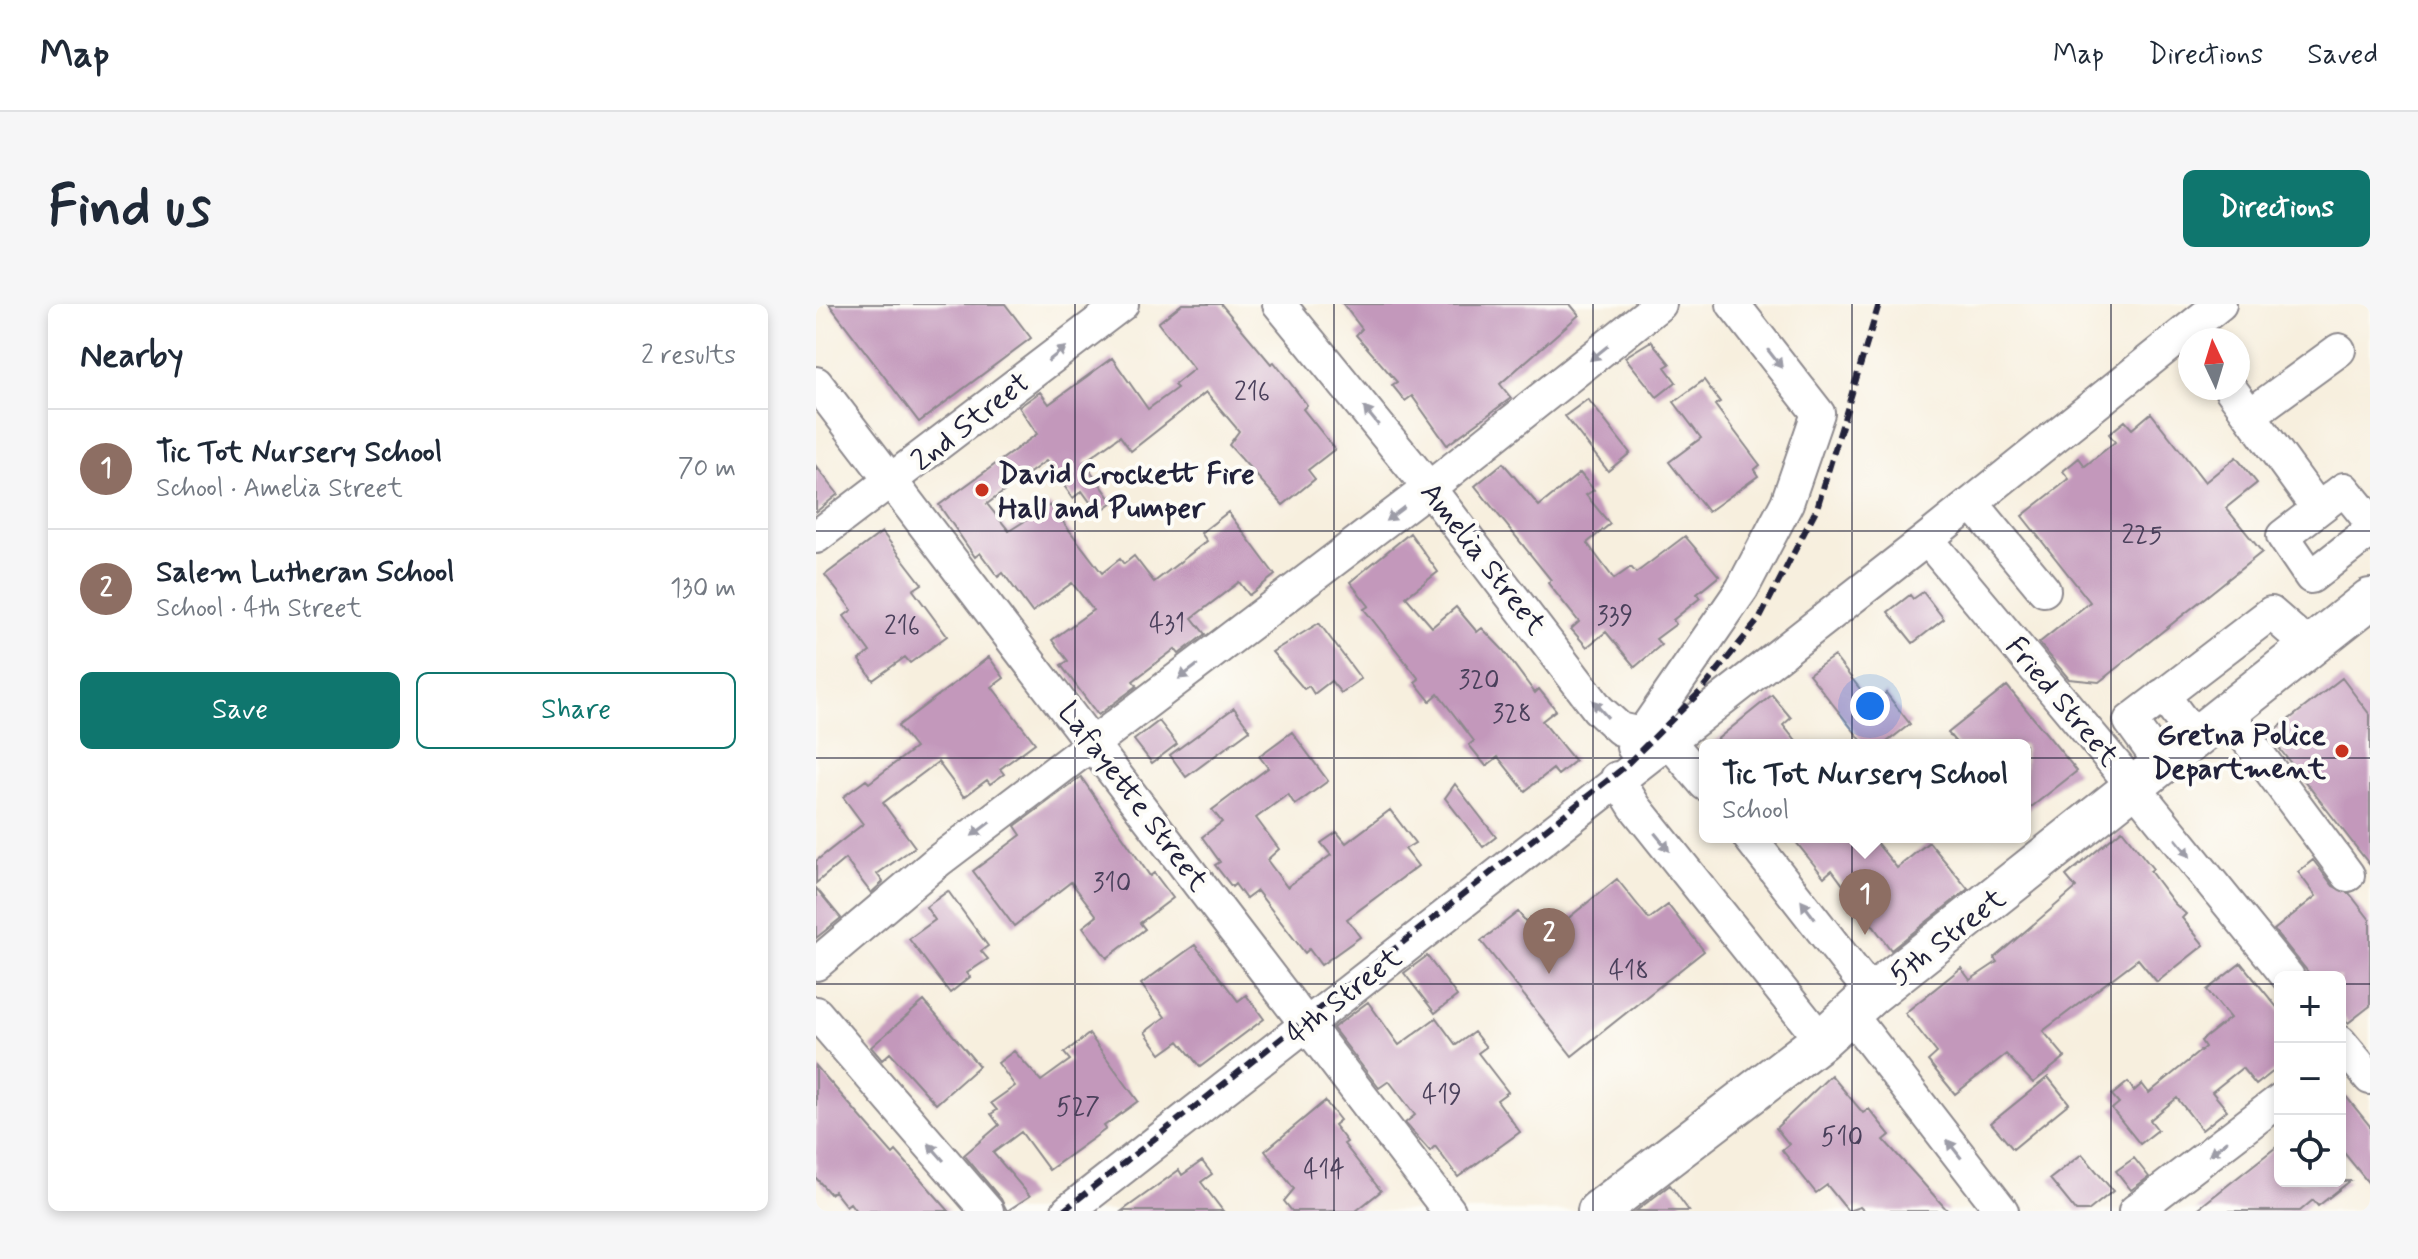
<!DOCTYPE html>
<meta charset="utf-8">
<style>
body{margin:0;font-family:Mynerve,sans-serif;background:#f6f6f7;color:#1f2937}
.controls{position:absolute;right:24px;bottom:24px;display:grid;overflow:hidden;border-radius:12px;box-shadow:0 4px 12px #0003}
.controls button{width:72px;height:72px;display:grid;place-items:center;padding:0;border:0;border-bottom:2px solid #e0e1e3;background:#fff;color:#1f2937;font:40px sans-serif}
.compass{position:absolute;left:1362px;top:24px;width:72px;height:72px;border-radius:50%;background:#fff;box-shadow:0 4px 12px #0003;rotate:356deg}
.you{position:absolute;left:1054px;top:402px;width:28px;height:28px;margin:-20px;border:6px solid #fff;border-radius:50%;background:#1a73e8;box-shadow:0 0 0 12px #1a73e833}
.badge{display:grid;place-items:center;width:52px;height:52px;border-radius:50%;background:#0f766e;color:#fff;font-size:26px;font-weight:700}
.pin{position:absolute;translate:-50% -66px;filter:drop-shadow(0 2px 4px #0008)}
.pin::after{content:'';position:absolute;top:42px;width:28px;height:24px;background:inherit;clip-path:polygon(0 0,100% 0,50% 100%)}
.popup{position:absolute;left:883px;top:435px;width:332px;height:104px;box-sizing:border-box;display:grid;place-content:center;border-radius:12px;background:#fff;filter:drop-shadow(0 2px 6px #0005);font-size:26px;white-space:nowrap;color:#747a83}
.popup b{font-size:30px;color:#1f2937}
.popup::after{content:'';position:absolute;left:50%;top:100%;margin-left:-16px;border:16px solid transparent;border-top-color:#fff}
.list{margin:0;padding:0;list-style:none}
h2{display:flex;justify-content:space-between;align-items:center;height:104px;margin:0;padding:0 32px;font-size:34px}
h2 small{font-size:26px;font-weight:400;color:#747a83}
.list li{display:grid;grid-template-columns:52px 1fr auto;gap:24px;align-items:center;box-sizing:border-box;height:120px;padding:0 32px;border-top:2px solid #e0e1e3}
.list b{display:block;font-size:30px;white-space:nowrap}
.list p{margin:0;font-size:26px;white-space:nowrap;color:#747a83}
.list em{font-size:26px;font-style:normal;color:#747a83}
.actions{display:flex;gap:16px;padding:24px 32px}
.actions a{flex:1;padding:18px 0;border:2px solid #0f766e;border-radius:12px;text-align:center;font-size:28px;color:#0f766e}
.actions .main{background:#0f766e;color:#fff}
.icon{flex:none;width:44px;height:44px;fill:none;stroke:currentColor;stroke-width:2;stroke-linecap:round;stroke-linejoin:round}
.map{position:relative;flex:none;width:1554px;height:907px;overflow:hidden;border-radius:12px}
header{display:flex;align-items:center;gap:48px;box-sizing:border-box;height:112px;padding:0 40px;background:#fff;border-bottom:2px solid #e0e1e3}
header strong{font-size:38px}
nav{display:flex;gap:44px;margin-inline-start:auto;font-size:28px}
.intro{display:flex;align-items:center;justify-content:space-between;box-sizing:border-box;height:192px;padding:0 48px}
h1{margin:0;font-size:56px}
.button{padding:20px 36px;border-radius:12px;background:#0f766e;color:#fff;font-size:28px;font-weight:700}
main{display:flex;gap:48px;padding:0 48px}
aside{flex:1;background:#fff;border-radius:12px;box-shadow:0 4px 12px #0003}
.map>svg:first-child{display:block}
.building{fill:#c398bb}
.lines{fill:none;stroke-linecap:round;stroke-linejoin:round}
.minor-casing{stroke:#8c888c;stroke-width:36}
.major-casing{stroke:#8c888c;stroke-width:44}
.minor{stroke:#fff;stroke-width:32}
.major{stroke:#fff;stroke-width:40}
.rail{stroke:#22223b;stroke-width:6;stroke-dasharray:12 6;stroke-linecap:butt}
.oneway{fill:#9c9ca7}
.grid{fill:none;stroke:#22223b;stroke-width:2;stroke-opacity:0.55}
.poi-dot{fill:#c8321e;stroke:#fdfcf7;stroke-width:3}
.labels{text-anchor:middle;stroke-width:8;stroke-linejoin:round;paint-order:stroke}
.number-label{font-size:26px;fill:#4a405b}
.street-label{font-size:30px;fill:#22223b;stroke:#fdfcf7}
.poi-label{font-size:30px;font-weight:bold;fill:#22223b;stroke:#fdfcf7;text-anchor:start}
</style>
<header>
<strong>Map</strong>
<nav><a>Map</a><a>Directions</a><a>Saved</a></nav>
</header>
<div class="intro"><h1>Find us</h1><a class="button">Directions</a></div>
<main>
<aside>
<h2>Nearby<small>2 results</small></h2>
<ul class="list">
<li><span class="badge" style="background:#8d6e63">1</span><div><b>Tic Tot Nursery School</b><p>School · Amelia Street</p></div><em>70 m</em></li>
<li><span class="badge" style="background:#8d6e63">2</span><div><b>Salem Lutheran School</b><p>School · 4th Street</p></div><em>130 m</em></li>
</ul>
<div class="actions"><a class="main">Save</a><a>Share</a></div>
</aside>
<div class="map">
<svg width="1554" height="907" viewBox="0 0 1554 907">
<rect width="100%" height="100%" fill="#fdfcf7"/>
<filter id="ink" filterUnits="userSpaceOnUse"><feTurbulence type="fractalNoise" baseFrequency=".0125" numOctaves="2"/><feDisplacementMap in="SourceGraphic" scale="16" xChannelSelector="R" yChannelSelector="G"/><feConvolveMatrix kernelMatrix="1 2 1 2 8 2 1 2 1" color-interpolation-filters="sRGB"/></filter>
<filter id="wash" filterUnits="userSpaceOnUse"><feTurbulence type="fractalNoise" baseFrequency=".006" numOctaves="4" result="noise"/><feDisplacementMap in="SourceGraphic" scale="32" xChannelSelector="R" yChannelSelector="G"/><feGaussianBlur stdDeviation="1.8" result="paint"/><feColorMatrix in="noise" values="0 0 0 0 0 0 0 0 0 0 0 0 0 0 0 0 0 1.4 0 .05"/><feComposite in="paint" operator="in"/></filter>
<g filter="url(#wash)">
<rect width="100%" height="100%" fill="#f7efde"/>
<g id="blocks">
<path class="building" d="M13,0H189L215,34L103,118Z
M366,0H405L455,60L458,58L469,72L491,101L487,105L519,145L492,166L499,175L467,201L413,141L423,127L390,88L315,147L304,132L268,158L297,198L282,209L266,187L257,194L230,157L171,200L193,227L234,201L286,269L304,255L308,260L318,252L338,278L391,237L385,229L412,208L459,271L433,291L423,278L376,314L389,330L363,350L359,345L317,377L321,382L282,411L245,361L252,357L236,336L277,306L256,279L216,308L187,269L182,273L164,249L159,253L123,201L221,130L203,103L224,88L233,100L296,54L332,105L361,84L358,81L378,65L342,19Z
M527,0H754L763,11L684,80L695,94L631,141L596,92L589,97L576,81L581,78L540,31L546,25Z
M835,37L854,60L849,63L860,78L841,93L809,53Z
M888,76L904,98L899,101L944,161L938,166L942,172L892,208L853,158L885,134L858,98Z
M772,95L814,149L792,167L749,112Z
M1335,109L1389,178L1420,153L1441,179L1410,204L1446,248L1283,378L1253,375L1223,339L1274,298L1206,212L1253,175L1247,167L1263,154L1269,162L1299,138L1293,130L1309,117L1316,125Z
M687,159L723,202L764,169L778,186L770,191L794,220L771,239L798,275L815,263L820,269L869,232L903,272L881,290L884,294L857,316L860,320L840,335L845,341L819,363L790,328L771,343L755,325L763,318L732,279L735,276L659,182Z
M0,162L22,190L0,208Z
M66,228L106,280L97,286L131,332L94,359L89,353L57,376L43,356L54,348L28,312L36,306L9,271Z
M594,229L622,268L590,293L616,323L640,303L661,328L666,324L687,346L719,389L723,385L740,406L726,417L759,457L742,471L737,465L709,487L682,453L670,462L653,441L658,437L642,416L622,390L614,397L599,378L603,375L548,305L553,302L534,278Z
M1107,288L1128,315L1097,339L1072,308L1094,291L1097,295Z
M503,319L545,375L525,389L515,377L498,390L493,382L488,385L456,348Z
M1018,352L1056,400L1070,389L1094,420L1067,441H1049L993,370Z
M173,353L188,374L176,383L219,439L184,465L188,470L174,480L171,476L148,493L122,458L67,499L99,543L61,570L67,578L55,589L29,555L0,579V557L47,520L27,493L50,476L53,479L99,444L82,422Z
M1526,374L1554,411V561L1463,444L1464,435L1458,427Z
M1191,382L1261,467L1209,508V441H1142L1132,429Z
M956,391L975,414L967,421L983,441H894Z
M418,404L434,426L370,473L354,451Z
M343,417L361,440L336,459L318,436Z
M476,428L512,477L479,501L472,490L440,514L463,545L451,556L471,583L515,551L505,539L521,528L530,539L574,506L599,539L589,545L602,562L531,615L544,633L505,661L493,645L489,649L441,587L430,595L419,580L416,583L399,561L404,558L386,533L406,518L396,506L452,464L443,452Z
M265,473L334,572L338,569L357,594L324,619L329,625L291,654L267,623L281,612L255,578L198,622L157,567L205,531L199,522Z
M639,480L680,533L667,543L629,494Z
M1306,526L1337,565L1334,567L1358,599L1370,610L1366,614L1388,641L1341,678L1322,655L1227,727L1249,753L1217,779L1190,750L1139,790L1112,757L1121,749L1089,709L1145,664L1154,676L1181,658L1178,654L1260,584L1250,572Z
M976,533H1056L1081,564L1113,538L1152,585L1075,646L1016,566L1008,573Z
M1497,556L1517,582L1534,590L1554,616V702L1532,719L1524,708V673H1496L1458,626L1500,592L1482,568Z
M801,575L833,615L852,601L888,647L756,752L665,637L702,608L725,636Z
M0,584L25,614L0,634Z
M132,587L172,642L165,647L172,655L151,669L154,673L134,689L93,635L119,616L110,603Z
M379,641L422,697L430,691L448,715L384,763L363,737L345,750L329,728L349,713L325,680Z
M611,652L641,692L619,709L588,669Z
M1425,659L1464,707V762L1440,781L1426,764L1396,788L1411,806L1386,826L1361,794L1334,816L1342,826L1324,840L1296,805L1303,799L1296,791L1312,778L1318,787L1326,780L1333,789L1389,743L1385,737L1414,714L1391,686Z
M108,697L163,762L120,800L74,749L66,756L55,743Z
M552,698L583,741L620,714L640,741L658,728L670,743L662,749L692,788L681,796L704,828L642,873L619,842L614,847L589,819L599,811L573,777L563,784L517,724Z
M273,730L322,797L288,822L290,825L233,866L205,828L177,849L214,892L191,907L185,895L148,851L183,821L175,810L181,806L175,799L199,782L182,759L198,747L225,777L254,756L248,749Z
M0,762L77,850L80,847L133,907H40L34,899L30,902L18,887L14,890L0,874Z
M1015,771L1047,809L1053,805L1074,831L1068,836L1132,907H1048L1044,903L1032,907L1011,881L1000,889L966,846L973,840L960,824Z
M1232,773L1253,799L1197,845L1175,819Z
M1524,785L1554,822V881L1524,844Z
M509,797L524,816L518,821L531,838L528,840L565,887L540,907H476L468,897L478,885L449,847Z
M1464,840V877H1534L1502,902L1497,896L1484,907H1379Z
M1266,850L1297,887L1272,907H1260L1234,875Z
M1318,854L1333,873L1315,886L1300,867Z
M386,857L396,870L385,878L407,907H306L363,866L366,871Z
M854,881L873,907H820Z"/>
</g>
</g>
<g filter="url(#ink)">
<use href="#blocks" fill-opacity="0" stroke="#8c888c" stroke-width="2"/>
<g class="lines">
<defs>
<path id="minor" d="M463,0L613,184L782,405L804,425L852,436L889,480
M0,79L633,907
M1414,84L1502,205
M1434,111L1523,46
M1156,199L1228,286
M1554,217L1528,185L1467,232L1495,273L1554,227
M0,233L306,0
M1111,235L1318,483L1472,673
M1347,391L1379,434
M1411,408L1532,571
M817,443L926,285L971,199L1002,109L917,0
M1346,461L1314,417L1455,309L1494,343
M801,474L819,503L1005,736
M933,533L1056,690
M0,660L122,557L613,184L844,0
M0,709L171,907
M1034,710L1186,907
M1524,738L1554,774
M252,907L1111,235L1404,0
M1319,907L1464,796"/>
<path id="major" d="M782,907L1005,736L1056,690L1554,295"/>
</defs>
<use href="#minor" class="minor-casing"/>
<use href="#major" class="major-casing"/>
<use href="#minor" class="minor"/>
<use href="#major" class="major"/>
<path class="rail" d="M247,907L806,465L885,387L944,314L1001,204L1063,0"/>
</g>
<defs><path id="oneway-solid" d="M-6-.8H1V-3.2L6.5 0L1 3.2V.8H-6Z" transform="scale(2)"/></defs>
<g class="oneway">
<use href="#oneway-solid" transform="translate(783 49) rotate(141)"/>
<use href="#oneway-solid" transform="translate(241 50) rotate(-38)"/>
<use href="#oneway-solid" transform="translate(959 55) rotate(52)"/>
<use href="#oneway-solid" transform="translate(555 112) rotate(-129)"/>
<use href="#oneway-solid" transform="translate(579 210) rotate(143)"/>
<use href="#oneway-solid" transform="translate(372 368) rotate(143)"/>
<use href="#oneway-solid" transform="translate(784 405) rotate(-132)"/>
<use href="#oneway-solid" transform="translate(165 525) rotate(143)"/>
<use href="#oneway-solid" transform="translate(846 538) rotate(51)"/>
<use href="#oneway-solid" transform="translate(1367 544) rotate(51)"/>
<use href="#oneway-solid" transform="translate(992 606) rotate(-127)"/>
<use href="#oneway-solid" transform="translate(1402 844) rotate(143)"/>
<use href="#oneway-solid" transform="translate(1138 845) rotate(-128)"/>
<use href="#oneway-solid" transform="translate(120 848) rotate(-131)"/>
</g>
</g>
<path class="grid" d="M259,0V907M518,0V907M777,0V907M1036,0V907M1295,0V907M0,227H1554M0,454H1554M0,680H1464M1524,680H1554"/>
<g class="poi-dot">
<circle cx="166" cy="186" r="8"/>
<circle cx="1526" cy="447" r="8"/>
</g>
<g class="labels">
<g class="number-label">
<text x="436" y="96">216</text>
<text x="1326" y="239">225</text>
<text x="799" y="320">339</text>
<text x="351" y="328">431</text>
<text x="86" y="330">216</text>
<text x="663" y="384">320</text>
<text x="696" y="418">328</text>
<text x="296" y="587">310</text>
<text x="813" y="675">418</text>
<text x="626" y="799">419</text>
<text x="262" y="811">527</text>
<text x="1026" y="841">510</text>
<text x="508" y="874">414</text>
</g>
<g class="street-label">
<text transform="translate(154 117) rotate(-38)" y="10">2nd Street</text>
<text transform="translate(668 254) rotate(52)" y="10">Amelia Street</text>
<text transform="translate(1247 397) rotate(50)" y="10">Fried Street</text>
<text transform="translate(318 492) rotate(53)" y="10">Lafayette Street</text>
<text transform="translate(1131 632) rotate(-38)" y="10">5th Street</text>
<text transform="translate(527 691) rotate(-38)" y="10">4th Street</text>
</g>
<g class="poi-label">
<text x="182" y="179">David Crockett Fire<tspan x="182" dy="34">Hall and Pumper</tspan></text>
<text x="1510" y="440" text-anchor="end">Gretna Police<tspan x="1510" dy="34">Department</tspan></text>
</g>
</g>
</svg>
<div class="controls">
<button>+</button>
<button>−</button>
<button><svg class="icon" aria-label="locate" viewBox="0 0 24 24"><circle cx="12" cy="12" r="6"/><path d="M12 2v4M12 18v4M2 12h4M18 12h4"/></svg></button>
</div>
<svg class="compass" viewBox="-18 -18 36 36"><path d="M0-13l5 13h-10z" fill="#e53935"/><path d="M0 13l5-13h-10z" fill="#747a83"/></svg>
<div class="you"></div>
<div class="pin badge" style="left:1049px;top:631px;background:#8d6e63">1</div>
<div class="popup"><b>Tic Tot Nursery School</b>School</div>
<div class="pin badge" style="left:733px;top:670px;background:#8d6e63">2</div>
</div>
</main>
